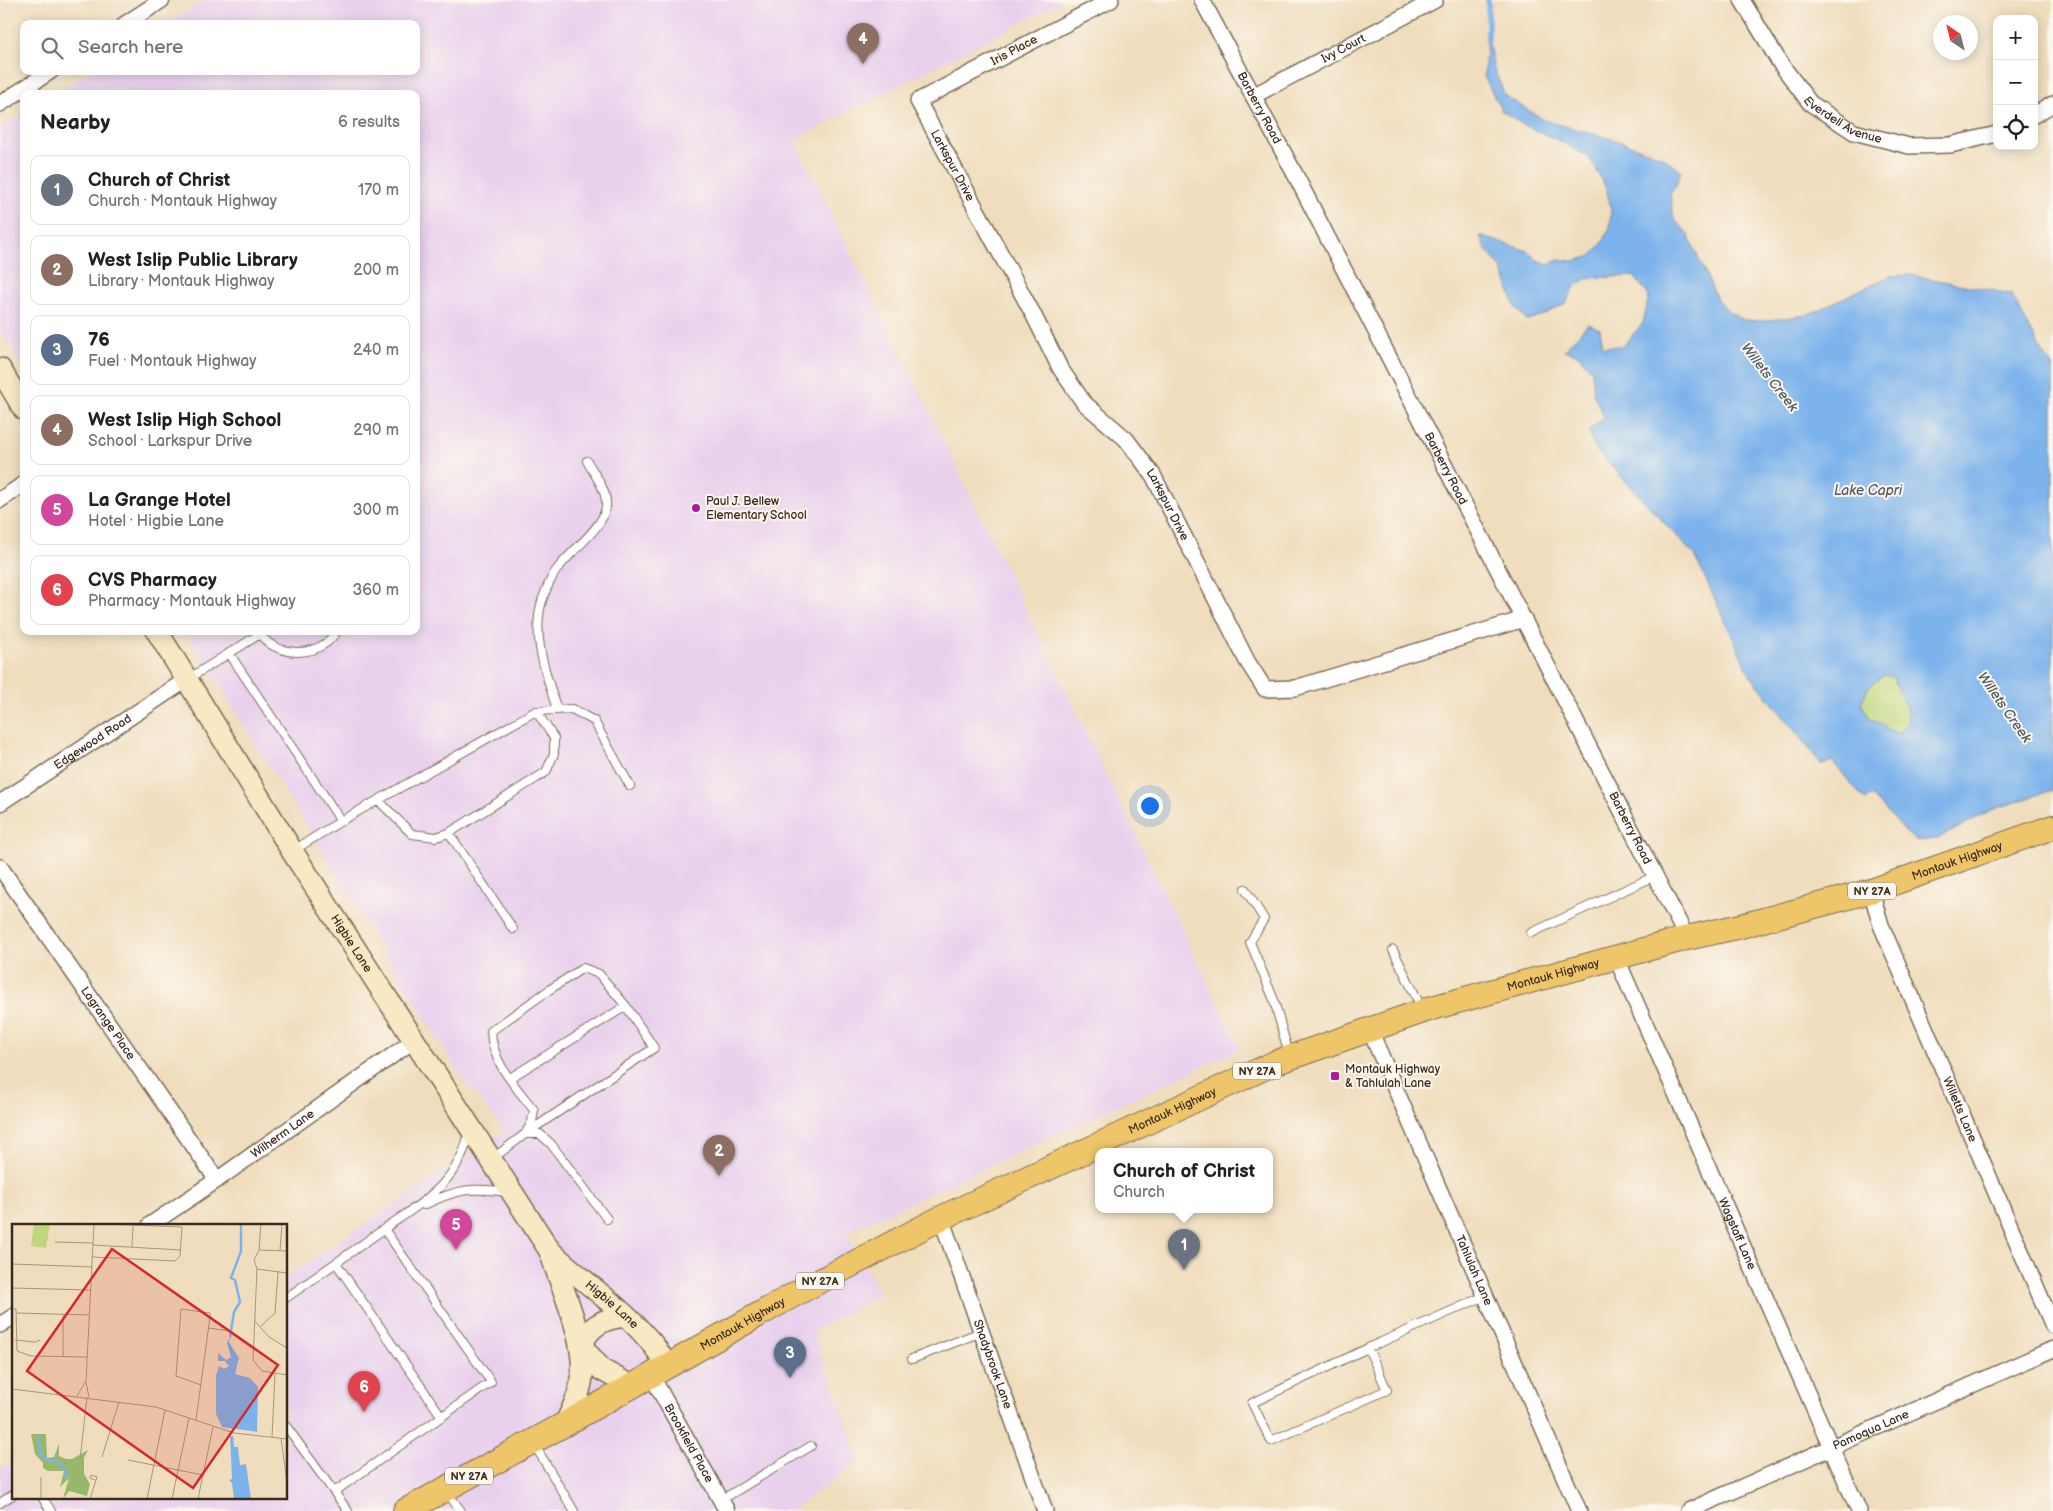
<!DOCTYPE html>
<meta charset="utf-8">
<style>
body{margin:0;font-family:"Balsamiq Sans",sans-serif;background:#f2f2f2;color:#202124}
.controls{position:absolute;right:15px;top:15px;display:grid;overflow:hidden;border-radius:10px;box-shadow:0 2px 12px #0003}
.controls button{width:45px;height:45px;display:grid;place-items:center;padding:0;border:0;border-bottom:1px solid #e0e0e0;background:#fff;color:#202124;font:25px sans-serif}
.compass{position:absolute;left:1933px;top:15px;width:45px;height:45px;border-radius:50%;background:#fff;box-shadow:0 2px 12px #0003;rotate:325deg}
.you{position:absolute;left:1149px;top:805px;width:18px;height:18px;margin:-12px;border:4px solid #fff;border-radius:50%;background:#1a73e8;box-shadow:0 0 0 8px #1a73e833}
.badge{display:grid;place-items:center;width:32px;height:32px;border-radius:50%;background:#b5179e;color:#fff;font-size:16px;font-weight:700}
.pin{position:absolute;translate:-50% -41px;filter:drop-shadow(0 1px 2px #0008)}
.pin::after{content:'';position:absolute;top:26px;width:18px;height:15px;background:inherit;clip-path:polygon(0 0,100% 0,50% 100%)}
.popup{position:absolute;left:1095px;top:1148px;width:178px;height:65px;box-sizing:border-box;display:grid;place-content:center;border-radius:10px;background:#fff;filter:drop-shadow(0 1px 4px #0005);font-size:16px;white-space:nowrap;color:#757577}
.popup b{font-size:19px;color:#202124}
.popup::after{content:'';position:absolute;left:50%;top:100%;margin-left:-10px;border:10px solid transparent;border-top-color:#fff}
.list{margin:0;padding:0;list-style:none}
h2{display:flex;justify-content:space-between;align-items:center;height:65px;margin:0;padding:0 20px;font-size:21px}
h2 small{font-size:16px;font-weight:400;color:#757577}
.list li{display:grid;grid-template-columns:32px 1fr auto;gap:15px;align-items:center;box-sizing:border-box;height:70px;margin:0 10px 10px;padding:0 10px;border:1px solid #e0e0e0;border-radius:10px}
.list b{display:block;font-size:19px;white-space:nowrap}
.list p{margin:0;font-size:16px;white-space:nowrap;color:#757577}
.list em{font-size:16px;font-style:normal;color:#757577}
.icon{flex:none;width:28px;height:28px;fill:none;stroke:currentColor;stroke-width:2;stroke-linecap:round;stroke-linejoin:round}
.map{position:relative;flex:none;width:2053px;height:1511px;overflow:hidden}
.search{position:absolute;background:#fff;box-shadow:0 2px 12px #0003;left:20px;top:20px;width:400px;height:55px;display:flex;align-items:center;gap:12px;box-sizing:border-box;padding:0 18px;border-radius:10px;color:#757577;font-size:19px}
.panel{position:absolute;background:#fff;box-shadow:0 2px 12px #0003;left:20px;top:90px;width:400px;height:545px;border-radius:10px}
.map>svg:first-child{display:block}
.built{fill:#e9d1ed}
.green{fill:#bfd67a;stroke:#7d804c}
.water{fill:#7db3ec;stroke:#5c6e85;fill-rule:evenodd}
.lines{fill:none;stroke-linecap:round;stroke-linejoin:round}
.stream{stroke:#7db3ec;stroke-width:5.5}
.lane-casing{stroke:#7a6956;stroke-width:10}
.street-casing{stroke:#7a6956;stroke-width:18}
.secondary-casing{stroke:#7a6956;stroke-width:24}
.primary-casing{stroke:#7a6956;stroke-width:26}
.lane{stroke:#fff;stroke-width:8}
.street{stroke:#fff;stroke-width:15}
.secondary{stroke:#f8e8c3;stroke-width:21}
.primary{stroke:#eec569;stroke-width:24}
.poi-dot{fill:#b5179e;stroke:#fbf7ec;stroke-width:2}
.labels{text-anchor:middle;stroke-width:4;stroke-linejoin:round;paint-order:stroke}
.shield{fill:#fbf7ec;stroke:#75685c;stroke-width:1}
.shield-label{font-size:11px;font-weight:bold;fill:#3b2a1e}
.street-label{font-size:12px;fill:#3b2a1e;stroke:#fbf7ec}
.poi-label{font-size:12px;fill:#3b2a1e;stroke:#fbf7ec;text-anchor:start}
.water-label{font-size:14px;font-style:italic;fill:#525a66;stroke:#fbf7ec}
.inset-river{fill:none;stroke:#7db3ec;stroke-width:2.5}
.inset-road{fill:none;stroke:#a8957d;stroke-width:1}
.view{fill:#d62828;fill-opacity:0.15;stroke:#d62828;stroke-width:2.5}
.inset-edge{fill:none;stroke:#3b2a1e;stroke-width:2.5}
</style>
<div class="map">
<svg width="2053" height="1511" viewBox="0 0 2053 1511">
<rect width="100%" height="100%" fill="#fbf7ec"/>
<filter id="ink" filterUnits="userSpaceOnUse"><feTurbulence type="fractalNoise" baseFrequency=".02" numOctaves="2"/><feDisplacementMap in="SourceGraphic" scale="10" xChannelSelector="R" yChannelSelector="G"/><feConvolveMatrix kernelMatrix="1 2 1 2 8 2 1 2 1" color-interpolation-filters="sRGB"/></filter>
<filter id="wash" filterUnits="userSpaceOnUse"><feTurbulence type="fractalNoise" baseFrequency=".0096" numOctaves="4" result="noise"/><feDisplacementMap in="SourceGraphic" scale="20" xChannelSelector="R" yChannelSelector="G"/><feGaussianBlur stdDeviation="1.12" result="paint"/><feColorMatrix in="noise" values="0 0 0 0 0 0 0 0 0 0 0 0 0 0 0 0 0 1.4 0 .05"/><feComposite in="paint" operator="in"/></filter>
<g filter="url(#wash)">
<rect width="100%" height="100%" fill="#f0ddbd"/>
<path class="built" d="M205,0H1065L794,140L916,384L1240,1049L845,1233L881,1294L813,1331L860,1461L790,1511H0V1469L14,1460V1497H286V1277L505,1131L458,1072L186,631H416V94H55L91,71H416V24H167Z
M24,113V368L0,329V128Z"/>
<path class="green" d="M1884,675L1893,677L1906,706L1908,723L1900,734C1886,731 1883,723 1870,719L1861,703L1868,687Z"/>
<path class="water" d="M1487,34L1494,69L1505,96L1546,121L1616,140L1661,156L1681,171L1676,186L1670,194L1674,219L1687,233L1717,299L1729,312L1744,320L1762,321L1807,315L1890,276L1911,275L2011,294L2039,346L2053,367V790L1991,810L1938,839L1915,841L1872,796L1865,800L1832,761L1822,765L1750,675L1695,556L1593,446L1589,430L1604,417L1594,395L1592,371L1579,355L1564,350L1588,324L1600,329L1603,347L1623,346L1643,323L1649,296L1634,276L1588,278L1576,285L1566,303L1543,315L1527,320L1515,307L1502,269L1486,250L1480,236L1528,251L1537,260L1548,264L1558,260L1575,261L1591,256L1601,245L1610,228L1611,207L1606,188L1589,157L1560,141L1522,124L1501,110L1484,76ZM1884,675L1893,677L1906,706L1908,723L1900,734C1886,731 1883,723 1870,719L1861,703L1868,687Z"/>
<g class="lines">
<path class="stream" d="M1488,40V0"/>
</g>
</g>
<g filter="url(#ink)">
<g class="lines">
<defs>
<path id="lane" d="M258,631C272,654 305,658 326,643C330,640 334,635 337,631
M229,653L341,821
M188,679L260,634
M557,710C547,676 531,637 542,601C545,591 552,575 559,567C572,550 603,528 606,507C608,491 594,474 587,461
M378,800L412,834L436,837L449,833L546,772L554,754V738L536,711
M449,833L513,929
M294,850L341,821L536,711L572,709L594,721L630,786
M1245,889L1264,919L1250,942L1274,1000L1289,1055
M1531,933L1655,876
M1393,950L1422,1009
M510,1078L626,1006
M527,1134H540L551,1144L607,1219
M492,1159L525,1134L654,1048L626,1006L599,974L583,968L549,990L491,1031C492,1063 515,1086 534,1110L532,1122L525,1134
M424,1205C457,1189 471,1187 507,1192
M384,1229C423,1202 458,1183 469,1133
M336,1263L442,1417
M286,1298L384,1229L491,1382L334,1492L348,1511
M1368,1348L1387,1390L1271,1441L1252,1403L1368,1348L1485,1296
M912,1359L981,1332
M286,1426L334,1492
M534,1444L574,1511
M446,1491L461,1511
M42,1497L51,1511
M721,1500L811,1446
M0,1503L14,1494"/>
<g id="street">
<path id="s1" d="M1111,0L918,101L1033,314L1060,368L1084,403L1126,439L1153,475L1247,661L1265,689L1295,688L1524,619"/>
<path id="s2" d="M1202,0L1297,178L1687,938"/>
<path id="s3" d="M1742,0L1780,63L1810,103L1854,132L1909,146L1950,145L1997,134"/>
<path d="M125,24L162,0"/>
<path id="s4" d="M1253,96L1435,0"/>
<path d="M0,104L51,71"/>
<path d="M2034,115L2053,104"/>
<path d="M0,500L24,484"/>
<path id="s5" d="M0,803L186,680"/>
<path id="s6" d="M0,867L217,1180"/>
<path id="s7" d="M1871,891L1881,925L2053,1326"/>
<path id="s8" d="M1616,957L1859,1511"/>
<path id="s9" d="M1369,1028L1579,1511"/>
<path id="s10" d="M941,1218L1045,1511"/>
<path id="s11" d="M150,1225L217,1180L413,1041"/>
<path d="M0,1325L14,1316"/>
<path id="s12" d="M651,1375L727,1511"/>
<path id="s13" d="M1688,1511L2053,1349"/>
</g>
<g id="secondary">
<path d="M0,369L24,409"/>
<path id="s14" d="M157,631L292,851L550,1251C581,1280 622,1308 649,1340C656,1347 661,1357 667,1365"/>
<path d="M551,1254C562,1289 586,1340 582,1377C580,1394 573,1409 565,1424"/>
<path d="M581,1346L602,1370L631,1386"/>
<path d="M581,1346C589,1326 604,1318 625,1316"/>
</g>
<g id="primary">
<path id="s15" d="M405,1511L565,1424L797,1293L941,1218L1277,1062L1432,1008L1687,938L1741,926L1871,891L2053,827"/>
</g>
</defs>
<use href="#lane" class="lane-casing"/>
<use href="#street" class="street-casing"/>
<use href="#secondary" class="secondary-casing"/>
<use href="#primary" class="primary-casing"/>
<use href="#lane" class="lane"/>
<use href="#street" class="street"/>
<use href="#secondary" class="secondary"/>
<use href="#primary" class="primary"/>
</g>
</g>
<g class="poi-dot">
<circle cx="696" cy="508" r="5"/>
<rect x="1330" y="1071" width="10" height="10" rx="2.5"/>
</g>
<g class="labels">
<g class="shield">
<rect x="1848" y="882.5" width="48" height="17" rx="4"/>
<rect x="1233" y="1062.5" width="48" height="17" rx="4"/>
<rect x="796" y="1272.5" width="48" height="17" rx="4"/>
<rect x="445" y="1467.5" width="48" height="17" rx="4"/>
</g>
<g class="shield-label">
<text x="1872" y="895">NY 27A</text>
<text x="1257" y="1075">NY 27A</text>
<text x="820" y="1285">NY 27A</text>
<text x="469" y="1480">NY 27A</text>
</g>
<g class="street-label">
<text dy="4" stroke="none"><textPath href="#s4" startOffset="102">Ivy Court</textPath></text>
<text transform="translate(1014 50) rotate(-28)" y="4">Iris Place</text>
<text dy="4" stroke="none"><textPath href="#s2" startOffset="122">Barberry Road</textPath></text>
<text dy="4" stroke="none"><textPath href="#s3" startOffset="161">Everdell Avenue</textPath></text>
<text dy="4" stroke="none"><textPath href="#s1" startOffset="291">Larkspur Drive</textPath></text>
<text dy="4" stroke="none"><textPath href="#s2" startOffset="528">Barberry Road</textPath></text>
<text dy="4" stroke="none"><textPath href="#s1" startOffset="696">Larkspur Drive</textPath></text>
<text dy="4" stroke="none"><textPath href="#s5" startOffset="111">Edgewood Road</textPath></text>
<text dy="4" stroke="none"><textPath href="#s2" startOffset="932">Barberry Road</textPath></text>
<text dy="4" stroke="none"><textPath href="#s15" startOffset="1691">Montauk Highway</textPath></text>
<text dy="4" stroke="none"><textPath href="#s14" startOffset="368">Higbie Lane</textPath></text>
<text dy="4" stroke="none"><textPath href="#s15" startOffset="1271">Montauk Highway</textPath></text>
<text dy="4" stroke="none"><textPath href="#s6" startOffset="190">Lagrange Place</textPath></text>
<text dy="4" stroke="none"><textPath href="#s7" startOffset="236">Willetts Lane</textPath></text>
<text dy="4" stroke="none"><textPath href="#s15" startOffset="866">Montauk Highway</textPath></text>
<text dy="4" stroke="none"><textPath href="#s11" startOffset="161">Wilherm Lane</textPath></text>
<text dy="4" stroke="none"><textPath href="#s8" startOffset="302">Wagstaff Lane</textPath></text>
<text dy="4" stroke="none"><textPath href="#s9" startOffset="264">Tahlulah Lane</textPath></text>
<text dy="4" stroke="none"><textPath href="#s14" startOffset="816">Higbie Lane</textPath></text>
<text dy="4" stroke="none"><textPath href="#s15" startOffset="386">Montauk Highway</textPath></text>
<text dy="4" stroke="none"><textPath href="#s10" startOffset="155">Shadybrook Lane</textPath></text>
<text dy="4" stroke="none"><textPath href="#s13" startOffset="200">Pamoqua Lane</textPath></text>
<text dy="4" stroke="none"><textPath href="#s12" startOffset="78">Brookfield Place</textPath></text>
</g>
<g class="poi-label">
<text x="706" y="505">Paul J. Bellew<tspan x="706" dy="14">Elementary School</tspan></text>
<text x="1345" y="1073">Montauk Highway<tspan x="1345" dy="14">&amp; Tahlulah Lane</tspan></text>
</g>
<g class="water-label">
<text transform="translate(1770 377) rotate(52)" y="5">Willets Creek</text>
<text x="1868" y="495">Lake Capri</text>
<text transform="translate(2005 707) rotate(55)" y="5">Willets Creek</text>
</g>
</g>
<g transform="translate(12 1224)">
<rect width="275" height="275" fill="#f0ddbd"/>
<path d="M22,0H38L34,24L19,22Z" fill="#bfd67a"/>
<path d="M19,210H34L35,234L42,233L47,220V232L54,235H60L76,226L72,234V250L78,260L75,272L57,267L51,275L57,254L48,263L52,247H36L31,244V239L23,230Z" fill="#97b76a"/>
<path d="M219,112L217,118L227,134L223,150L238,154L246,163L245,208L210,203L204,190V151L207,142L212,145L217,142L213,137H206V129L214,136L219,133L215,119ZM218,212H221L222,223H226L228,241L234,240L239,275H222L220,259L217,256L220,255Z" fill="#7db3ec"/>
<path class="inset-river" d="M218,113L222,88L228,78L223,56L219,54L229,27V0M27,212L28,229L35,236L44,237L52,244L56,254"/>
<path class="inset-road" d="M43,18L81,19M81,21L169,26M120,23L121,2M247,26L249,0M268,26L270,0M81,33L163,37L168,32L170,3L96,0M242,36L245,45L241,136L250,147L275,151M242,36L247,26L275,27M0,40L80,43M245,45L275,49M0,64L79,66M0,85H4L5,127M5,89L77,91M243,97L257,113L275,124M249,102L263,89L266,48M196,104L218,107M3,116L23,118L28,116M5,127L19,132L75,133M51,133V90M74,158L77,173M189,161L164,152L169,85L198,89V93M0,165L144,183L222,209L275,215M65,172L74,157L82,0M184,196L198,93M260,213L263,150M269,214L275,258M90,233L107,178M68,236L75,173M116,236L191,251M29,275V253M78,275L85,253L79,251L78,254L83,256M135,275L153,186M160,275L177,194M186,275L201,203"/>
<path class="view" d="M100,25L266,141L181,264L15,147Z"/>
<rect width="275" height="275" class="inset-edge"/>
</g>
</svg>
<div class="controls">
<button>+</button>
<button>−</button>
<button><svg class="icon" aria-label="locate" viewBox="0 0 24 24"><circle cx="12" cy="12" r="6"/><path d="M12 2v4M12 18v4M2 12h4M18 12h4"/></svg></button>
</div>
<svg class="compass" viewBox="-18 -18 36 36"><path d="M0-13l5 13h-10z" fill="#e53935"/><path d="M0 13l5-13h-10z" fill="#757577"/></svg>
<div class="you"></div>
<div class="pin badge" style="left:1184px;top:1270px;background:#6b7280">1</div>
<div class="popup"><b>Church of Christ</b>Church</div>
<div class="pin badge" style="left:719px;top:1176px;background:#8d6e63">2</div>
<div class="pin badge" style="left:790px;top:1378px;background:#5c6f8a">3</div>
<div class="pin badge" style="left:863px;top:64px;background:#8d6e63">4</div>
<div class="pin badge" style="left:456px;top:1250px;background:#d1479c">5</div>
<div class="pin badge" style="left:364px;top:1412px;background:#e0444e">6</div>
<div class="search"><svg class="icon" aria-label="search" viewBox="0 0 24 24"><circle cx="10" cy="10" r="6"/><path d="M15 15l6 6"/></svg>Search here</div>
<section class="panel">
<h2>Nearby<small>6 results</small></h2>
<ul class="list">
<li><span class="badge" style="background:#6b7280">1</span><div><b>Church of Christ</b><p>Church · Montauk Highway</p></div><em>170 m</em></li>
<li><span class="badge" style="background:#8d6e63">2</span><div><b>West Islip Public Library</b><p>Library · Montauk Highway</p></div><em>200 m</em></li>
<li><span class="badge" style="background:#5c6f8a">3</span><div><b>76</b><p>Fuel · Montauk Highway</p></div><em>240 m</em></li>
<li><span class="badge" style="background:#8d6e63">4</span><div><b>West Islip High School</b><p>School · Larkspur Drive</p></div><em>290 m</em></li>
<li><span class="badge" style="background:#d1479c">5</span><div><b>La Grange Hotel</b><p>Hotel · Higbie Lane</p></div><em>300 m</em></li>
<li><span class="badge" style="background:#e0444e">6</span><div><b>CVS Pharmacy</b><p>Pharmacy · Montauk Highway</p></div><em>360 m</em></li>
</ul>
</section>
</div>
